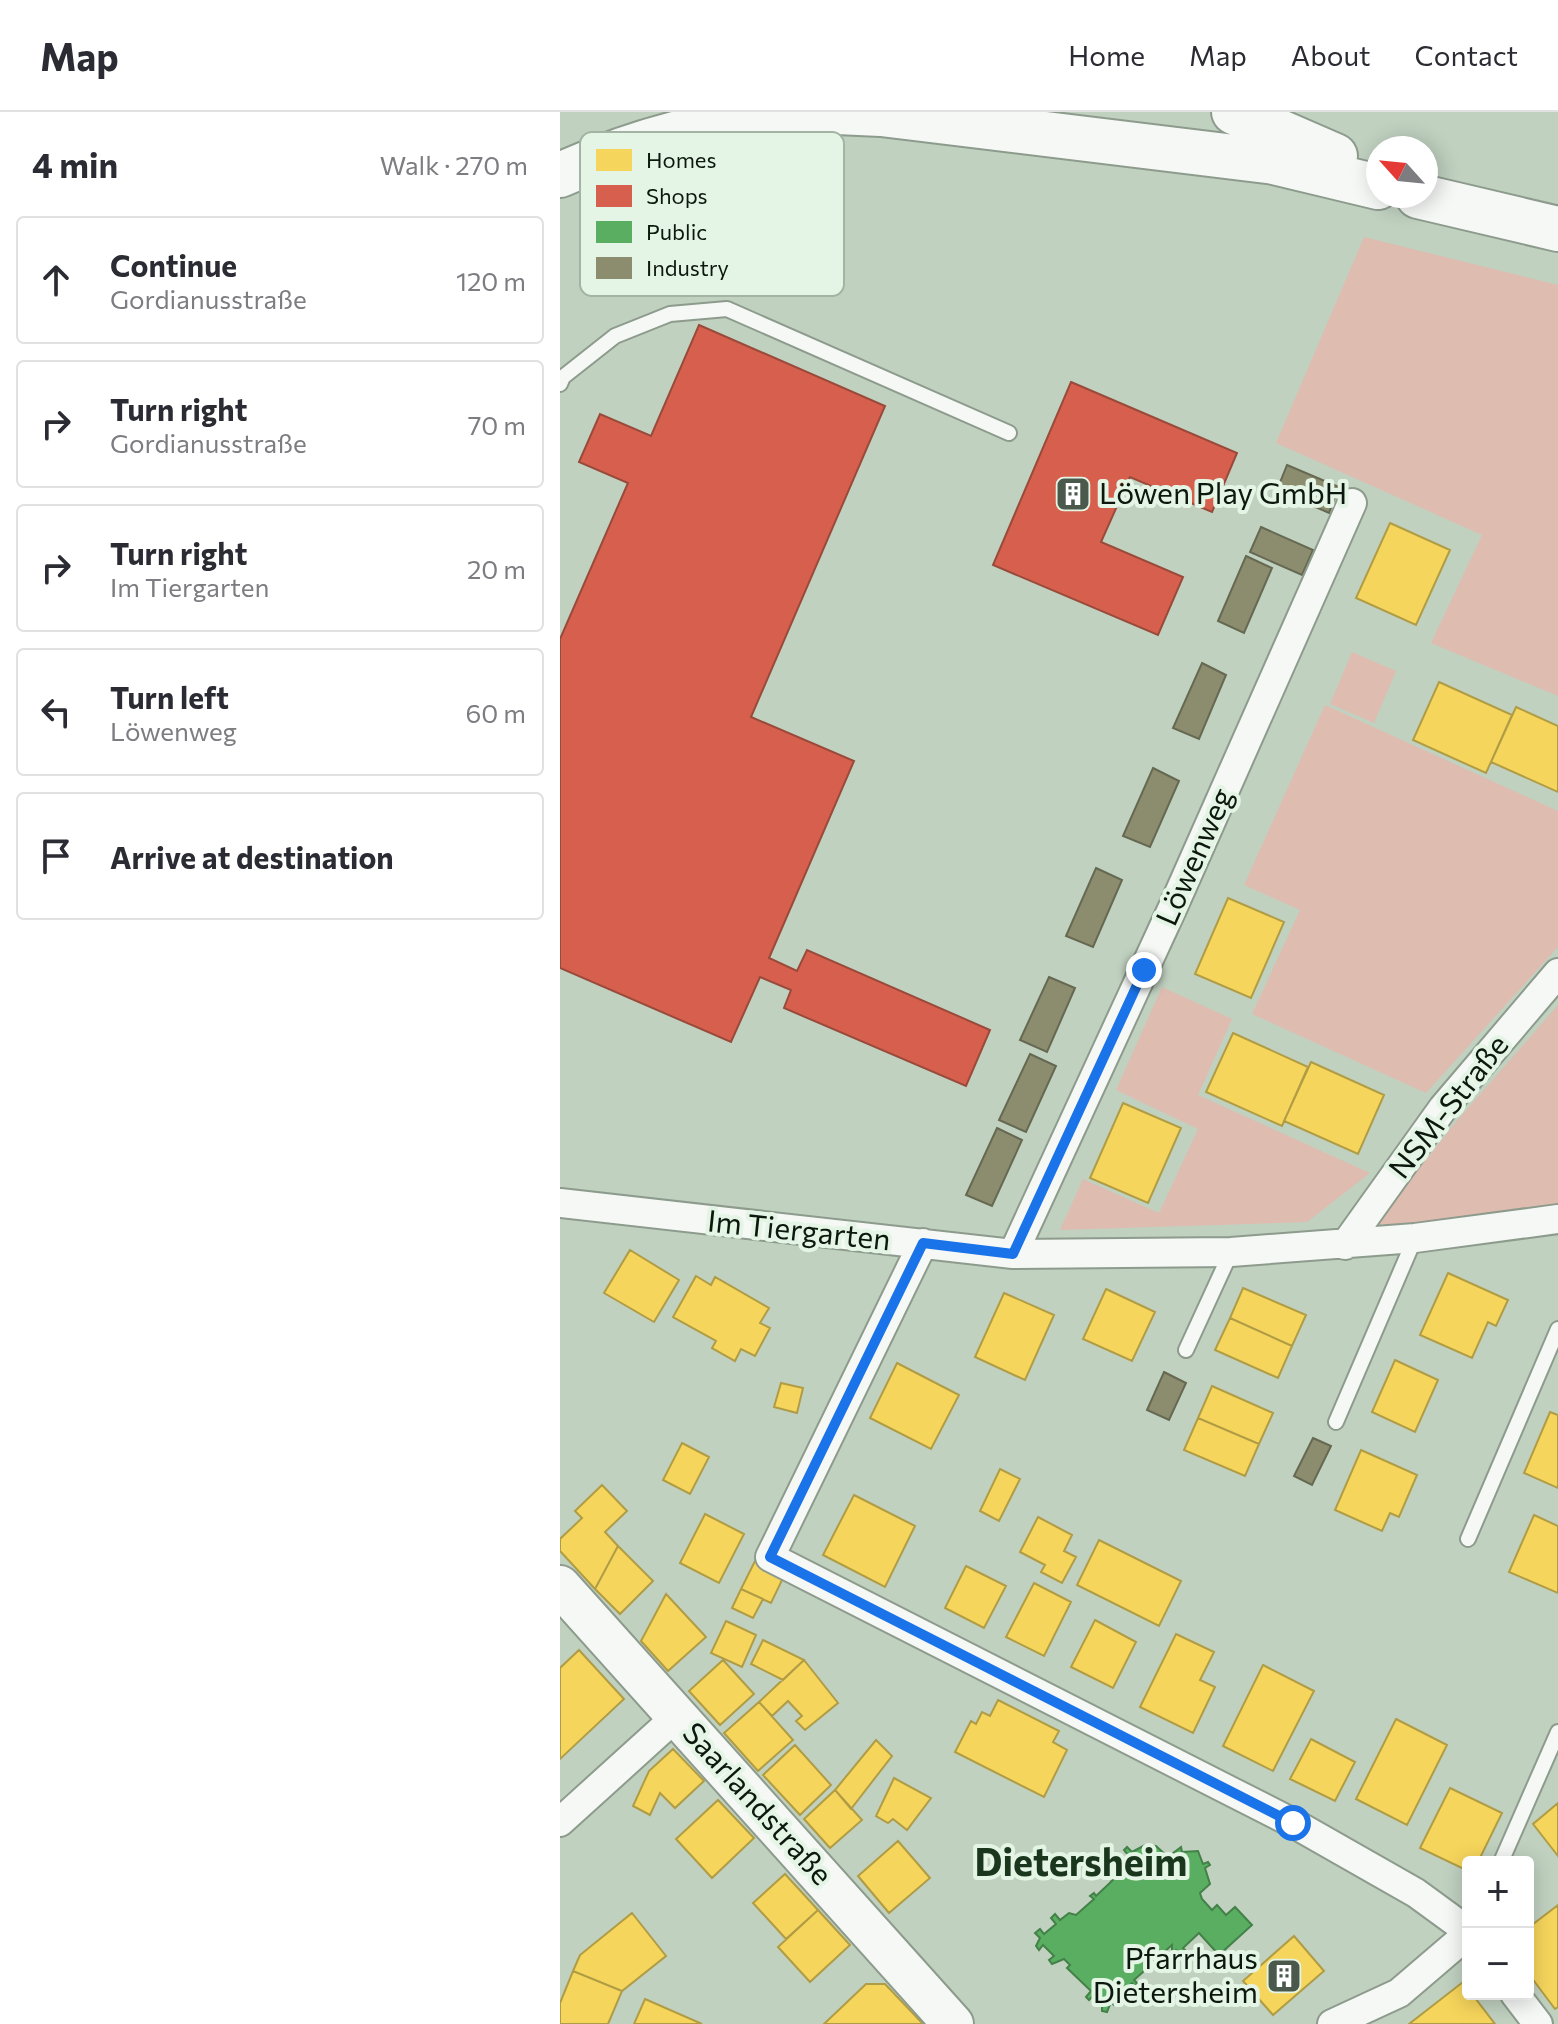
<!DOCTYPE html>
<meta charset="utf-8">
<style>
body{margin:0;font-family:Commissioner,sans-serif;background:#f7f7f7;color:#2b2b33}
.controls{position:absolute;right:24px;bottom:24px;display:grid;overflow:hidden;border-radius:8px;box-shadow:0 4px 20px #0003}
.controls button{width:72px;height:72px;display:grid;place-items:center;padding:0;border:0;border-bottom:2px solid #e1e1e2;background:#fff;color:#2b2b33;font:40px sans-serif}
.compass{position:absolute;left:806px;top:24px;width:72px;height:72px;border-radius:50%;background:#fff;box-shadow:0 4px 20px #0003;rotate:297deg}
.stop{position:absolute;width:24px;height:24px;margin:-18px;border:6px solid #1a73e8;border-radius:50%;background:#fff}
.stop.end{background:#1a73e8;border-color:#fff;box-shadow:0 2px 8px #0008}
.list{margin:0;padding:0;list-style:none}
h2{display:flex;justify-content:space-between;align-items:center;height:104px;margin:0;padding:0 32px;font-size:34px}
h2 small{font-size:26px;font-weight:400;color:#7c7c81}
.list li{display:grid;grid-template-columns:52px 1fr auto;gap:24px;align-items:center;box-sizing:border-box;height:128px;margin:0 16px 16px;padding:0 16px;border:2px solid #e1e1e2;border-radius:8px}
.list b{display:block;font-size:30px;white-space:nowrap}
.list p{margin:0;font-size:26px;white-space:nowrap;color:#7c7c81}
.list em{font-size:26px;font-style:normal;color:#7c7c81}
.icon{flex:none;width:44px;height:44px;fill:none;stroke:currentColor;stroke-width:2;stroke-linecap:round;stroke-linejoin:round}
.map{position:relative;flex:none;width:998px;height:1912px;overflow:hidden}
header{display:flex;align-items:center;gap:48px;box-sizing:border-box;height:112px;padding:0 40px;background:#fff;border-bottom:2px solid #e1e1e2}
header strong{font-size:38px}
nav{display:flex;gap:44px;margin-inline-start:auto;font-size:28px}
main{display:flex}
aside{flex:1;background:#fff}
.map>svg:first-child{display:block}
.green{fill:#dfbcb0}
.homes{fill:#f6d55c;stroke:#b09c44;stroke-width:2}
.shops{fill:#d6604d;stroke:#994a3a;stroke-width:2}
.public{fill:#5aae61;stroke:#438148;stroke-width:2}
.industry{fill:#8c8c6e;stroke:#666951;stroke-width:2}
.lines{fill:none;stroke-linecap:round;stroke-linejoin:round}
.service-casing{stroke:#8d9b8d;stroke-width:18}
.minor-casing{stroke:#8d9b8d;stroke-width:32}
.secondary-casing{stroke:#8d9b8d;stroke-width:44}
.trunk-casing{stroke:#8d9b8d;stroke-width:48}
.service{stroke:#f6f8f6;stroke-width:14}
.minor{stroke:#f6f8f6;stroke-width:28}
.secondary{stroke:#f6f8f6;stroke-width:40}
.trunk{stroke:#f6f8f6;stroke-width:44}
.route{stroke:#1a73e8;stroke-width:10}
.labels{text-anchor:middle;stroke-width:8;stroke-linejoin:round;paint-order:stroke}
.poi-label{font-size:30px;fill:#0c180d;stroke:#e4f5e5;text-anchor:start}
.street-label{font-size:30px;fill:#0c180d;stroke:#e4f5e5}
.district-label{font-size:38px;font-weight:bold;fill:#1a361d;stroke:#e4f5e5}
.key{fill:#e4f5e5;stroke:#a3b3a4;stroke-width:2}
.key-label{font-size:22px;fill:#0c180d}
</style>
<header>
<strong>Map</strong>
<nav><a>Home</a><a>Map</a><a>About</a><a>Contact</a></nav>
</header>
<main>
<aside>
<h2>4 min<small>Walk · 270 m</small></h2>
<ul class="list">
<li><svg class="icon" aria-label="ahead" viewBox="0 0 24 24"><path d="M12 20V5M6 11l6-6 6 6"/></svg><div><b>Continue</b><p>Gordianusstraße</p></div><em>120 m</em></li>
<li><svg class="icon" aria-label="right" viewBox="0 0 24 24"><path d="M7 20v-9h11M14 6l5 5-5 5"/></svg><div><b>Turn right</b><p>Gordianusstraße</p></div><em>70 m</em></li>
<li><svg class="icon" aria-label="right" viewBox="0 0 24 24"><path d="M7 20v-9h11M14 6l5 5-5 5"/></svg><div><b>Turn right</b><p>Im Tiergarten</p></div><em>20 m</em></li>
<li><svg class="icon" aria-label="left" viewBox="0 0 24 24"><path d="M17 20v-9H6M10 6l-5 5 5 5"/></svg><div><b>Turn left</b><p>Löwenweg</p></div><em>60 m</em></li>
<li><svg class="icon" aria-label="arrive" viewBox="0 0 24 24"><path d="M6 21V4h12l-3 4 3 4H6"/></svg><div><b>Arrive at destination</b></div></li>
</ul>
</aside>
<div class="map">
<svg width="998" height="1912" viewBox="0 0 998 1912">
<rect width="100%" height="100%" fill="#c0d1c0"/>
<path class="green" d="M804,125L998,173V584L871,531L922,423L716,331Z
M792,540L836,559L814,611L770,592Z
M765,593L998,699V835L866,981L692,902L740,798L684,773Z
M602,875L672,907L638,983L810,1061L747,1110L500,1118L523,1067L599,1101L638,1017L556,978Z
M998,893V1094L808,1122L895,1011Z"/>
<path class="homes" d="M830,411L890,438L856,513L796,486Z
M879,570L952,603L926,661L853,628Z
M956,595L998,614V680L931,650Z
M668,786L724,810L691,886L635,862Z
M673,921L748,955L722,1014L646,980Z
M751,950L824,983L798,1042L724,1009Z
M563,991L621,1016L588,1091L530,1066Z
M70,1138L119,1168L94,1210L44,1181Z
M888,1161L948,1188L936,1214L928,1210L912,1246L860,1223Z
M136,1164L151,1173L155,1165L209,1196L200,1211L210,1216L195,1244L181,1237L175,1249L152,1236L156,1229L113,1205Z
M683,1176L746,1203L732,1234L670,1206Z
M546,1177L595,1200L572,1249L523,1227Z
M444,1181L494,1203L465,1268L415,1245Z
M670,1206L732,1234L718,1266L655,1238Z
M835,1248L878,1268L855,1320L812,1300Z
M337,1251L399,1283L371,1337L310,1306Z
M221,1271L243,1276L237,1301L214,1295Z
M652,1274L713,1301L699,1332L638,1306Z
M990,1300L998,1303V1376L964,1361Z
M638,1306L699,1332L685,1364L624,1338Z
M122,1331L149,1345L130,1382L103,1368Z
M801,1338L857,1363L839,1405L830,1401L822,1419L775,1398Z
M440,1357L460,1367L439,1409L420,1399Z
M42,1373L67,1399L45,1420L58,1434L35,1477L0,1439V1427L22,1406L15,1399Z
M294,1383L355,1414L325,1475L263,1443Z
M145,1402L184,1422L159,1471L120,1451Z
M974,1403L998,1414V1481L949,1460Z
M478,1405L512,1423L504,1439L516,1445L502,1471L481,1460L485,1453L460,1440Z
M539,1428L621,1469L599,1514L517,1473Z
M58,1434L93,1469L60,1502L35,1477Z
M195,1449L224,1464L211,1491L181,1477Z
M406,1454L446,1474L424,1516L385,1496Z
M474,1471L511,1490L484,1544L446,1525Z
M181,1477L203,1487L193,1506L172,1496Z
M106,1482L146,1525L108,1559L81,1529Z
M535,1508L576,1530L553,1576L511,1555Z
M166,1509L196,1523L182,1555L151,1541Z
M616,1522L654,1540L640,1568L655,1575L633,1621L580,1595Z
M203,1528L244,1548L223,1568L191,1552Z
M19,1538L64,1587L0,1647V1556Z
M163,1548L194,1582L160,1613L129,1579Z
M244,1548L278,1591L245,1618L236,1609L242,1604L228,1589L212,1604L199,1590Z
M703,1553L754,1579L713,1659L663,1634Z
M438,1588L499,1619L493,1630L507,1638L484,1685L395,1640L411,1609L416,1612L422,1600L430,1604Z
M199,1590L233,1628L198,1659L164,1621Z
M836,1607L887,1633L847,1713L796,1687Z
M751,1627L795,1650L775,1689L730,1667Z
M316,1628L332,1644L291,1697L275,1678Z
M235,1633L271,1673L240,1703L203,1663Z
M113,1637L144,1669L115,1696L100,1681L90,1703L73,1694L89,1659Z
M334,1666L371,1686L347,1718L333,1707L328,1711L316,1704Z
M890,1676L942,1701L918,1750H908V1759L860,1736Z
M275,1678L302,1708L270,1736L244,1707Z
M158,1688L194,1726L152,1766L116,1727Z
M998,1691V1744L973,1712Z
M338,1729L370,1766L329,1801L298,1764Z
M225,1762L258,1798L226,1827L193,1791Z
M998,1793V1895L995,1897L968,1861V1816Z
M258,1798L290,1833L250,1870L218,1835Z
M72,1801L106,1844L62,1879L13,1859L20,1843Z
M734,1824L764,1859L713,1903L683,1869Z
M13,1859L62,1879L48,1912H0V1891Z
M903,1870L908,1882H912L935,1912H849Z
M306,1872H325L363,1912H264Z
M85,1887L142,1912H74Z"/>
<path class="shops" d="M139,213L325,294L191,605L294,649L209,846L237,859L247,838L430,918L406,974L224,896L231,878L200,865L171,930L0,856V527L68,371L19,350L40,302L91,324Z
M511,270L677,341L652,400L570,365L541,430L623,465L598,523L433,453Z"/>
<path class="public" d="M585,1733L596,1734L608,1745L621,1735L622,1740L638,1739L643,1752L648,1750L650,1753L645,1756L650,1772L640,1781L642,1787L652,1798L657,1793L666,1803L675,1795L692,1813L659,1843L639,1821L623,1836L626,1839L623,1842L616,1838L612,1842V1833L594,1849L597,1852L594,1855L592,1852L574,1868L577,1871L575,1874L572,1871L554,1887L557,1891L554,1893L551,1890L547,1900L542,1899V1894L533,1884L529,1888L526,1885L531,1879L507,1856L510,1853L504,1847L492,1852L489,1848L494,1844L483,1833L479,1838L476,1834L480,1826L475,1821L480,1817L484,1822L496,1812L491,1806L495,1802L500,1808L509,1801L516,1803L534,1787L530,1784L534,1781L536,1784L553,1768L546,1766L549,1759L546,1756L549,1753L553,1757L568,1743L564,1738L567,1735L572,1740Z"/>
<path class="industry" d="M727,353L779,375L769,401L717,378Z
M701,415L753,438L742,463L690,440Z
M686,444L712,456L684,521L658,509Z
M642,551L666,563L639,627L613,616Z
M593,656L619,669L590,735L563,724Z
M536,756L562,768L533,835L506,824Z
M489,865L515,876L487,940L460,928Z
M470,942L496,954L466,1020L439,1008Z
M437,1016L462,1028L432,1094L406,1083Z
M604,1260L626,1271L609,1308L587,1298Z
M753,1326L771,1334L752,1373L734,1364Z"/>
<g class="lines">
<defs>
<path id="service" d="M0,272L3,265L55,224L110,202L167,197L449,321
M626,1238L671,1140
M776,1310L855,1126
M908,1427L998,1217
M941,1750L998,1620"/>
<path id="minor" d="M0,1091L453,1142L671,1140L855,1126L998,1107
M363,1131L210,1445L733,1711L856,1781L908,1819
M785,1133L883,996L998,861
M453,1142L613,795L792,391
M0,1710L118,1603
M955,1882L978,1912
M772,1912L839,1881L908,1822"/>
<path id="secondary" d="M0,1474L393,1912"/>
<path id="trunk" d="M277,0L321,2L715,50
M674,0L775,44
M689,44L818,75
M0,63C88,23 174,3 271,0
M858,84L998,117"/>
</defs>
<use href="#service" class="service-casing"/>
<use href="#minor" class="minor-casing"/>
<use href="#secondary" class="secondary-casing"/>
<use href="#trunk" class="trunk-casing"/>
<use href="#service" class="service"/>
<use href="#minor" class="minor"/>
<use href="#secondary" class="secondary"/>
<use href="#trunk" class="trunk"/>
</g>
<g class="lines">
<path class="route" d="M584,858L453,1142L363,1131L210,1445L733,1711"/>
</g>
<defs>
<symbol id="building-square" viewBox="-11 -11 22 22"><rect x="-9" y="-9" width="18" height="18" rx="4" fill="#4b594c" stroke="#e4f5e5"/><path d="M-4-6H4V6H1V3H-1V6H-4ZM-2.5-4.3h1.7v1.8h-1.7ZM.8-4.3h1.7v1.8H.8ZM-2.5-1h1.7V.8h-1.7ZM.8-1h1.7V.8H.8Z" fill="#fff"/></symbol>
</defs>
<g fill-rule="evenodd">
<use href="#building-square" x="493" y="362" width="40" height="40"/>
<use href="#building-square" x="704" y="1844" width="40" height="40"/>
</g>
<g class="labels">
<g class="poi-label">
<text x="539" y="392">Löwen Play GmbH</text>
<text x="698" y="1857" text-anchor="end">Pfarrhaus<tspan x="698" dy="34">Dietersheim</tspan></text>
</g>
<g class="street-label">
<text transform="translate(635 745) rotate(-66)" y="10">Löwenweg</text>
<text transform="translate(889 995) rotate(-52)" y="10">NSM-Straße</text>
<text transform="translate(239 1119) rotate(6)" y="10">Im Tiergarten</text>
<text transform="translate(197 1692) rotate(48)" y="10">Saarlandstraße</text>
</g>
<g class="district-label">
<text x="521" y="1764">Dietersheim</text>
</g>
</g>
<rect x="20" y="20" width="264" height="164" rx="12" class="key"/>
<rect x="36" y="37" width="36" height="22" fill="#f6d55c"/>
<rect x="36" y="73" width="36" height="22" fill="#d6604d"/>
<rect x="36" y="109" width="36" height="22" fill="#5aae61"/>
<rect x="36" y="145" width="36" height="22" fill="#8c8c6e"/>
<g class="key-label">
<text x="86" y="56">Homes</text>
<text x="86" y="92">Shops</text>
<text x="86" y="128">Public</text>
<text x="86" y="164">Industry</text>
</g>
</svg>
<div class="controls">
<button>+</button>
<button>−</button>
</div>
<svg class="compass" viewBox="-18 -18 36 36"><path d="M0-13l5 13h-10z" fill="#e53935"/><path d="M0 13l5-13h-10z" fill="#7c7c81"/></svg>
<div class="stop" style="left:733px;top:1711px"></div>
<div class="stop end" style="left:584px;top:858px"></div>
</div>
</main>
